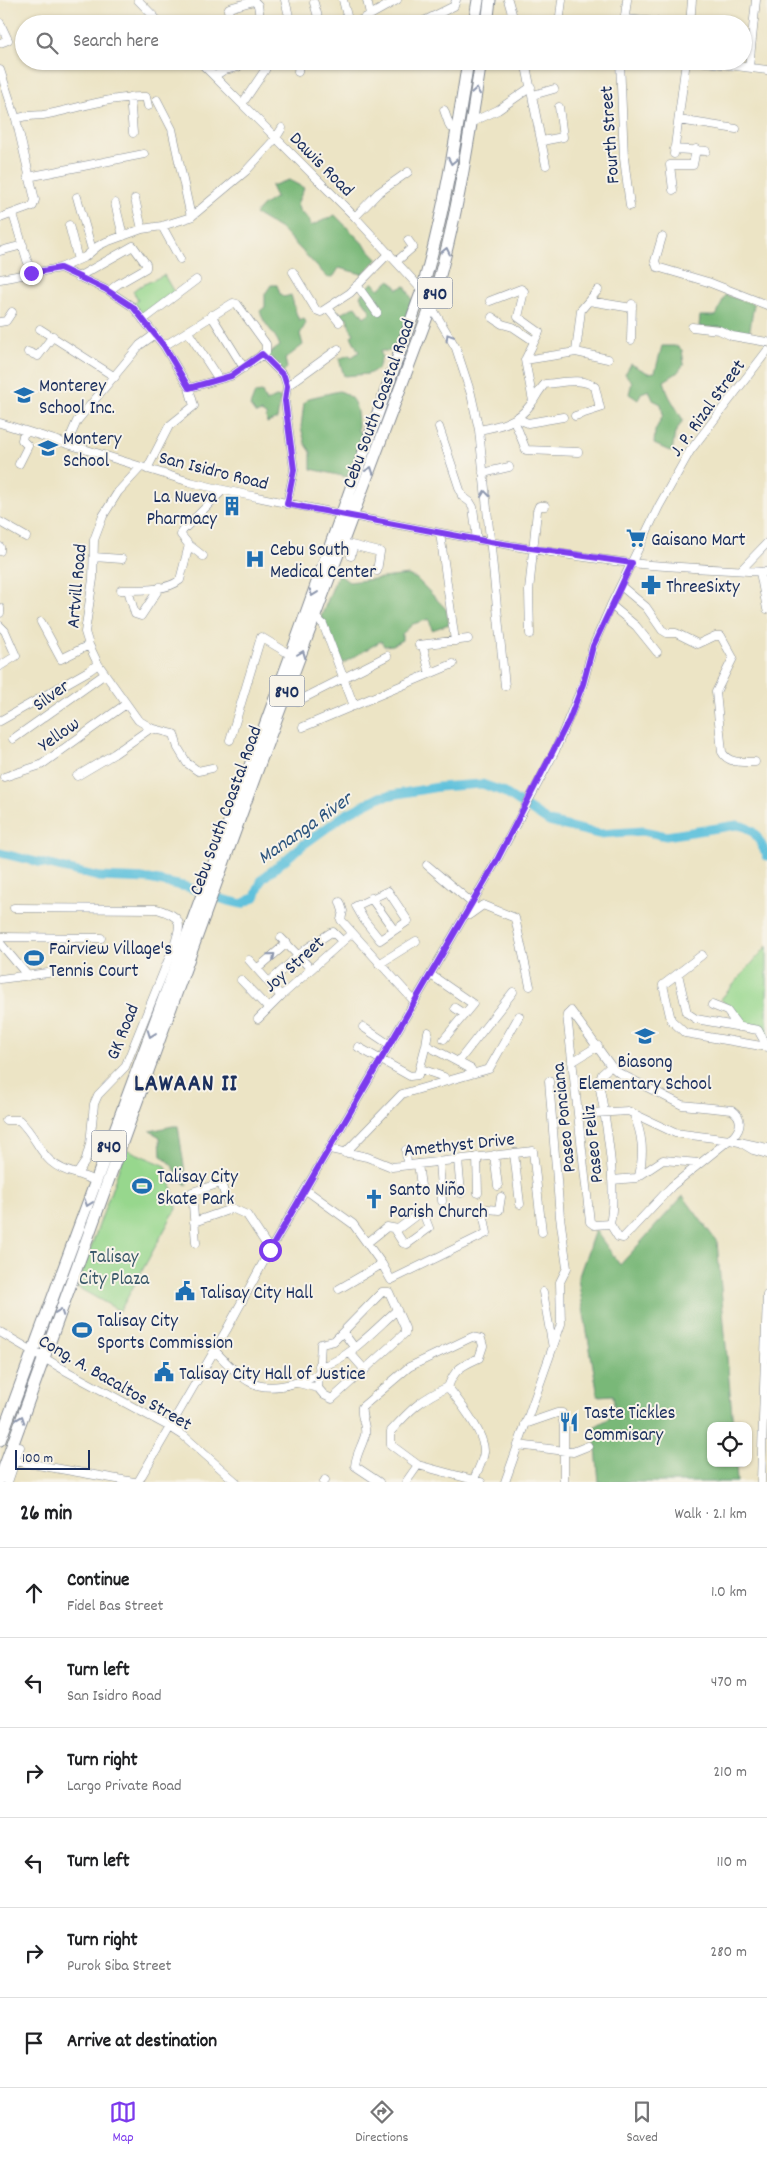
<!DOCTYPE html>
<meta charset="utf-8">
<style>
body{margin:0;font-family:Dekko,sans-serif;background:#f6f6f6;color:#202124}
.controls{position:absolute;right:15px;bottom:15px;display:grid;overflow:hidden;border-radius:10px;box-shadow:0 1px 4px #0004}
.controls button{width:45px;height:45px;display:grid;place-items:center;padding:0;border:0;border-bottom:1px solid #e0e0e0;background:#fff;color:#202124;font:25px sans-serif}
.scale{position:absolute;left:15px;bottom:12px;width:75px;box-sizing:border-box;padding-left:5px;border:2px solid #1b2f5e;border-top:0;font-size:14px;line-height:18px;white-space:nowrap;color:#1b2f5e;-webkit-text-stroke:4px #f7f3e8;paint-order:stroke}
.stop{position:absolute;width:15px;height:15px;margin:-11px;border:4px solid #7c3aed;border-radius:50%;background:#fff}
.stop.end{background:#7c3aed;border-color:#fff;box-shadow:0 1px 5px #0008}
.list{margin:0;padding:0;list-style:none}
h2{display:flex;justify-content:space-between;align-items:center;height:65px;margin:0;padding:0 20px;font-size:21px}
h2 small{font-size:16px;font-weight:400;color:#757577}
.list li{display:grid;grid-template-columns:32px 1fr auto;gap:15px;align-items:center;box-sizing:border-box;height:90px;padding:0 20px;border-top:1px solid #e0e0e0}
.list b{display:block;font-size:19px;white-space:nowrap}
.list p{margin:0;font-size:16px;white-space:nowrap;color:#757577}
.list em{font-size:16px;font-style:normal;color:#757577}
.icon{flex:none;width:28px;height:28px;fill:none;stroke:currentColor;stroke-width:2;stroke-linecap:round;stroke-linejoin:round}
.map{position:relative;flex:none;width:767px;height:1482px;overflow:hidden}
.search{position:absolute;background:#fff;box-shadow:0 1px 4px #0004;left:15px;right:15px;top:15px;height:55px;display:flex;align-items:center;gap:12px;box-sizing:border-box;padding:0 18px;border-radius:28px;color:#757577;font-size:19px}
.sheet{height:605px;background:#fff}
nav{display:flex;justify-content:space-around;align-items:center;box-sizing:border-box;height:70px;border-top:1px solid #e0e0e0;background:#fff;font-size:14px;color:#757577}
nav a{display:grid;justify-items:center;gap:2px}
nav .on{color:#7c3aed}
.map>svg:first-child{display:block}
.green{fill:#97d78d;stroke:#598376}
.forest{fill:#79b878;stroke:#4a746b}
.lines{fill:none;stroke-linecap:round;stroke-linejoin:round}
.river{stroke:#5ec1dc;stroke-width:9}
.minor-casing{stroke:#848a92;stroke-width:9}
.highway-casing{stroke:#848a92;stroke-width:13}
.minor{stroke:#fff;stroke-width:8}
.highway{stroke:#fff;stroke-width:11}
.oneway{stroke:#8d97ae}
.route{stroke:#7c3aed;stroke-width:6}
.labels{text-anchor:middle;stroke-width:4;stroke-linejoin:round;paint-order:stroke}
.shield{fill:#f7f3e8;stroke:#5d6a87;stroke-width:1}
.shield-label{font-size:18px;font-weight:bold;fill:#1b2f5e}
.street-label{font-size:19px;fill:#1b2f5e;stroke:#f7f3e8}
.poi-label{font-size:19px;fill:#1b2f5e;stroke:#f7f3e8;text-anchor:start}
.park-label{font-size:19px;fill:#3a596a;stroke:#f7f3e8}
.water-label{font-size:20px;font-style:italic;fill:#2c547e;stroke:#f7f3e8}
.district-label{font-size:24px;font-weight:bold;letter-spacing:1px;fill:#1b2f5e;stroke:#f7f3e8}
</style>
<div class="map">
<svg width="767" height="1482" viewBox="0 0 767 1482">
<rect width="100%" height="100%" fill="#f7f3e8"/>
<filter id="ink" filterUnits="userSpaceOnUse"><feTurbulence type="fractalNoise" baseFrequency=".02" numOctaves="2"/><feDisplacementMap in="SourceGraphic" scale="10" xChannelSelector="R" yChannelSelector="G"/><feConvolveMatrix kernelMatrix="1 2 1 2 8 2 1 2 1" color-interpolation-filters="sRGB"/></filter>
<filter id="wash" filterUnits="userSpaceOnUse"><feTurbulence type="fractalNoise" baseFrequency=".0096" numOctaves="4" result="noise"/><feDisplacementMap in="SourceGraphic" scale="20" xChannelSelector="R" yChannelSelector="G"/><feGaussianBlur stdDeviation="1.12" result="paint"/><feColorMatrix in="noise" values="0 0 0 0 0 0 0 0 0 0 0 0 0 0 0 0 0 1.4 0 .05"/><feComposite in="paint" operator="in"/></filter>
<g filter="url(#wash)">
<rect width="100%" height="100%" fill="#ece4c5"/>
<path class="green" d="M164,275L175,294L143,318L132,306L138,300L133,291L138,287Z
M767,946V1039L762,1028L743,1026L721,999Z
M126,1149L166,1166L177,1207L120,1311L77,1287Z"/>
<path class="forest" d="M289,180L304,188L297,204L300,212L309,219L311,226L335,215L378,259L362,274L339,268L334,276L328,278L282,230L255,214L262,206L276,197L271,186Z
M390,280L398,289L405,286L413,301L399,346L392,348L390,351H380L382,356L378,369L368,374L344,376L339,359L349,355L352,357L359,352L351,336L354,334L350,328L347,317L339,322L332,309L335,308L340,314L356,306L364,317L371,312L360,296L373,282L379,289Z
M271,285H277L280,294L284,297L291,295C294,304 295,312 299,320L304,318L306,323L300,334L303,345L285,359L287,368L283,372L266,356L280,346C274,330 265,328 260,311L265,307V294Z
M725,295L754,304L749,335L720,327H699L700,316H716Z
M662,346H678L682,350L684,364L677,373L664,381L669,396L683,420L675,433L672,452L654,444L655,431L663,415L661,404L653,400L649,390L641,393L638,400L629,394L632,382L625,374L631,364L648,373L655,372Z
M339,391C358,396 358,414 358,431L364,435L347,477L311,469V452L305,443L301,427L304,403L309,398Z
M262,392L266,402L276,397L281,398L277,419L267,423L266,415L261,412L256,414L250,406L255,393Z
M338,574L349,582L408,575L417,579L446,609L449,624L432,630L429,619L413,624L402,634V640L393,645L384,646L381,641L340,665L321,617Z
M173,1126H178L187,1186C177,1177 173,1161 161,1156L160,1137L150,1131Z
M683,1196L717,1242L733,1426H711V1463H736L737,1482H599L594,1427L615,1415L613,1395L598,1396L578,1279L595,1230L620,1265Z"/>
<g class="lines">
<path class="river" d="M0,853L99,877L149,879L187,887L225,900L242,904L255,897L262,879L303,845L346,814L380,797L438,787L482,784L502,791L549,822L599,834L643,831L666,836L737,825C756,828 759,840 767,856"/>
</g>
</g>
<g filter="url(#ink)">
<g class="lines">
<defs>
<path id="minor" d="M138,0L161,24
M285,0L291,24
M343,0L349,24
M367,0L370,14
M508,0L515,24
M314,3L320,24
M625,19L657,22
M0,23L8,40L0,43
M194,24L213,21
M232,24L228,10L229,8L254,1L258,5L261,24
M354,24L397,0
M418,24L454,6L456,0
M559,24L562,0
M624,24L627,0
M690,24L692,0
M199,61L355,217L422,290
M340,61L341,63
M525,61L546,165
M620,61L624,158L630,206
M698,61L767,70
M749,67L756,0
M0,70L16,119L35,200L33,206L0,218
M298,72L299,61
M215,76L224,70L238,67L242,61
M533,95L554,89
M130,97L133,133
M157,100L172,129L191,217
M242,104L265,70L268,61
M444,110L450,127L457,129
M16,119C25,115 33,116 43,115C77,109 110,96 146,97L148,106
M679,120L736,129
M472,122L498,110L531,87
M542,141L563,137L559,107
M674,149L706,151
M674,154L686,61
M28,177L144,154
M673,190L670,165H693L696,149
M77,197L92,250
M135,199L142,229
M115,203L123,236
M13,214L31,273
M355,217L378,193L408,172
M69,225L78,260
M162,226L180,259
M662,237L655,261L657,267L708,282L767,305
M0,251L23,245
M397,261L413,247L408,240
M60,268L85,257L98,246L106,242L142,229L162,226L191,217L246,171L276,138L282,128
M293,272L316,310L321,312L350,293L389,253
M78,277L133,246L146,264V268L118,284L109,291
M0,279L60,268L109,291L133,307L164,346L189,388L194,406L169,426L147,469
M357,285L377,313
M490,301L521,289L524,291L518,317L539,332L525,360L533,401
M589,301L632,308
M431,306L456,348L471,394L479,430L505,686
M328,308L339,322
M211,315L244,368
M492,317L502,324L513,327L534,341
M143,320L196,280
M0,322L6,321L12,312
M692,327L719,330L732,336L767,342
M40,329L115,377
M188,332L218,378
M631,340L632,304
M164,346L233,303L237,304L266,344V352L231,376L189,388
M28,352L38,356L53,336
M576,352L581,310L598,290
M262,354L284,376L287,386L285,401L294,470L287,504
M525,360L576,352L608,359
M287,386L338,349
M519,417L523,421L528,423L563,417
M514,420L526,450L578,452
M0,423L190,482C251,497 311,508 372,520C458,536 544,553 631,563C676,568 722,569 767,572
M439,427L462,496L470,502L473,507L477,540
M479,430C500,426 518,422 531,404C536,397 539,390 545,384C561,383 581,377 595,387L600,408L575,416
M67,444L77,421L140,345L154,335
M19,464L28,446L22,440L24,431
M141,467L118,492L103,516L94,540L93,579L85,632L89,645L98,664L138,720L151,728L174,734L178,748L187,763L198,771L212,768
M483,473L509,467
M0,522L26,537
M440,533L455,641
M343,543L380,552L377,571
M0,547V551
M203,556L189,545L181,535L182,531L222,491
M351,556L353,546
M94,557L122,559
M741,570L767,543
M760,572L767,609
M621,586L646,607L662,630L667,633H676L698,644L715,636H721L733,658L716,692L722,752C728,764 744,762 755,762
M121,590C137,590 167,591 180,580L189,545
M128,590L135,614L141,616L160,587
M611,605L636,626L657,652
M0,608V613
M316,618L323,624L354,706
M41,622L61,659L89,645
M0,626L5,631L16,656L0,666
M530,634L529,591L537,511L539,506H545
M419,645L468,639
M423,646L430,674
M298,701L387,656
M0,721L90,670L98,664
M303,727L453,664
M13,739L105,674
M230,740L261,637L291,655
M77,776L114,754L151,728
M4,777L41,765L126,704
M427,865L473,904
M388,891L408,921L380,940L364,920L356,906Z
M371,898L394,930
M340,902L343,911L341,920L415,1002
M14,908L157,909C183,917 182,923 174,946L125,1067L98,1095L94,1104L90,1144L85,1162L77,1174L96,1181
M469,915L483,905L515,918L530,986
M0,937L101,938
M281,938L311,969
M0,943L28,976
M702,955L663,985L671,1020L685,1033L767,1047
M249,960L281,996
M379,964L416,941
M257,969L287,943
M678,974L687,1013L696,1019L758,1030L767,1046
M431,975L473,1004L444,1039
M0,979L48,973
M241,980L268,1008
M269,982L306,949L330,933L333,932L342,941
M712,1005L727,1011L739,1027
M455,1008L464,1014
M571,1011L611,1066L619,1073L682,1105L732,1110C742,1117 742,1127 734,1136L672,1186L623,1238L618,1237L610,1224L594,1225L590,1222L567,1015Z
M258,1019L281,996L352,933
M363,1027L390,1045
M426,1045L428,1032
M358,1047L410,1076L418,1075L426,1045L471,1069
M458,1062L513,992
M572,1062L598,1046
M421,1069L444,1077
M633,1113C643,1135 644,1153 639,1176
M578,1114L628,1111L675,1133L730,1140L767,1148
M6,1120H19C43,1143 38,1164 77,1174
M743,1144L753,1150L767,1154
M330,1149L367,1157L392,1167L533,1151L542,1232
M406,1150L407,1165
M345,1153L402,1094L489,1069L519,1016
M514,1153L520,1204
M494,1155L498,1186
M477,1157L478,1193
M458,1160L461,1193
M439,1162L442,1201
M418,1164L421,1186
M612,1180L636,1178L663,1160L699,1163
M306,1190L353,1224L382,1264L391,1280L487,1233L483,1212L487,1209L499,1210L501,1197
M194,1222L231,1209
M610,1224C618,1188 606,1120 599,1083L602,1074L611,1066
M196,1243L192,1192L221,1183L229,1207L247,1215L270,1250
M367,1243L387,1227L398,1229L418,1214L424,1215L429,1228L407,1244L403,1243L394,1229
M339,1289L382,1264
M543,1292L553,1348
M0,1332L68,1372L170,1427L184,1436L236,1482
M343,1332L354,1347
M215,1351C225,1361 237,1375 250,1382C270,1393 299,1383 318,1375
M350,1353L365,1370
M319,1366C343,1365 378,1326 397,1310
M298,1383L318,1388L324,1395L332,1399L405,1333V1328L389,1292H382L334,1341L321,1344L318,1388
M448,1387C460,1403 485,1433 484,1452C483,1462 476,1473 473,1482
M525,1424L557,1413H562L564,1428V1481
M518,1445L573,1452L588,1446
M15,1461L134,1482
M8,1482L20,1447
M138,1482L227,1329L270,1250L497,860L555,751L583,684L593,646L611,605L659,506L690,451L767,351
M324,1482L325,1480
M379,1482L355,1466C356,1454 362,1446 365,1435C367,1425 360,1417 362,1407L409,1367L472,1337L481,1339L483,1346L479,1358C462,1366 455,1368 448,1387C421,1399 411,1409 391,1431V1445L418,1465L481,1482
M406,1482L418,1465
M505,1482L561,1324L560,1282L567,1268L560,1217L549,1081
M761,1482L767,1295"/>
<path id="highway" d="M474,24L478,0
M487,24L490,0
M0,1440L291,655L422,290C444,215 456,138 468,61
M0,1479L259,765L431,306C456,226 468,144 481,61"/>
</defs>
<use href="#minor" class="minor-casing"/>
<use href="#highway" class="highway-casing"/>
<use href="#minor" class="minor"/>
<use href="#highway" class="highway"/>
</g>
<defs><path id="oneway-chevron" d="M-2-3.5L2.5 0L-2 3.5" fill="none" stroke-width="1.6" stroke-linecap="round" stroke-linejoin="round" transform="scale(1.25)"/></defs>
<g class="oneway">
<use href="#oneway-chevron" transform="translate(476 91) rotate(-81)"/>
<use href="#oneway-chevron" transform="translate(452 161) rotate(101)"/>
<use href="#oneway-chevron" transform="translate(446 251) rotate(-78)"/>
<use href="#oneway-chevron" transform="translate(449 337) rotate(-121)"/>
<use href="#oneway-chevron" transform="translate(370 470) rotate(-70)"/>
<use href="#oneway-chevron" transform="translate(485 494) rotate(-96)"/>
<use href="#oneway-chevron" transform="translate(313 593) rotate(110)"/>
<use href="#oneway-chevron" transform="translate(302 654) rotate(-69)"/>
<use href="#oneway-chevron" transform="translate(272 956) rotate(-41)"/>
<use href="#oneway-chevron" transform="translate(151 1034) rotate(110)"/>
<use href="#oneway-chevron" transform="translate(88 1203) rotate(110)"/>
<use href="#oneway-chevron" transform="translate(60 1312) rotate(-70)"/>
<use href="#oneway-chevron" transform="translate(21 1419) rotate(-70)"/>
</g>
</g>
<g class="lines" filter="url(#ink)">
<path class="route" d="M31,273L60,268L105,289L133,307L164,346L189,388L231,376L262,354L284,376L287,386L285,401L294,470L287,504L490,542L632,563L593,646L583,684L569,720L497,860L270,1250"/>
</g>
<defs>
<symbol id="school-bare" viewBox="-9 -9 18 18"><path d="M0-5L7-2L0 1L-7-2ZM-4 1L0 2.5L4 1V4Q0 6-4 4Z" fill="#1f6fb2" stroke="#f7f3e8" stroke-width="2.5" paint-order="stroke"/></symbol>
<symbol id="building-bare" viewBox="-9 -9 18 18"><path d="M-4-6H4V6H1V3H-1V6H-4ZM-2.5-4.3h1.7v1.8h-1.7ZM.8-4.3h1.7v1.8H.8ZM-2.5-1h1.7V.8h-1.7ZM.8-1h1.7V.8H.8Z" fill="#1f6fb2" stroke="#f7f3e8" stroke-width="2.5" paint-order="stroke"/></symbol>
<symbol id="supermarket-bare" viewBox="-9 -9 18 18"><path d="M-6-5.5h2.5l.6 2H6L4.5 2H-2.5L-4.4-4H-6ZM-1.5 3.2a1.3 1.3 0 1 0 .1 0ZM3 3.2a1.3 1.3 0 1 0 .1 0Z" fill="#1f6fb2" stroke="#f7f3e8" stroke-width="2.5" paint-order="stroke"/></symbol>
<symbol id="hospital-bare" viewBox="-9 -9 18 18"><path d="M-5-5h3v3.5h4V-5h3V5h-3V1.5h-4V5h-3Z" fill="#1f6fb2" stroke="#f7f3e8" stroke-width="2.5" paint-order="stroke"/></symbol>
<symbol id="pharmacy-bare" viewBox="-9 -9 18 18"><path d="M-2-6h4v4h4v4h-4v4h-4v-4h-4v-4h4Z" fill="#1f6fb2" stroke="#f7f3e8" stroke-width="2.5" paint-order="stroke"/></symbol>
<symbol id="stadium-bare" viewBox="-9 -9 18 18"><path d="M0-5a6.5 5 0 1 0 0 10a6.5 5 0 1 0 0-10ZM-3.5-1.8h7v3.6h-7Z" fill="#1f6fb2" stroke="#f7f3e8" stroke-width="2.5" paint-order="stroke"/></symbol>
<symbol id="church-bare" viewBox="-9 -9 18 18"><path d="M-1.2-6h2.4v3.5h3.3v2.4h-3.3V6h-2.4V-.1h-3.3v-2.4h3.3Z" fill="#1f6fb2" stroke="#f7f3e8" stroke-width="2.5" paint-order="stroke"/></symbol>
<symbol id="civic-bare" viewBox="-9 -9 18 18"><path d="M-.6-6.5H3V-4.5H.6V-3L4-1V1h2V6H-6V1h2V-1L-.6-3ZM-1.2 2.5V6h2.4V2.5Z" fill="#1f6fb2" stroke="#f7f3e8" stroke-width="2.5" paint-order="stroke"/></symbol>
<symbol id="restaurant-bare" viewBox="-9 -9 18 18"><path d="M-5-6h1v4h1v-4h1v4h1v-4h1v5L-1.5 .5V6h-2V.5L-5-1ZM5-6V6H3V1.5H1.5Q1.5-4 5-6Z" fill="#1f6fb2" stroke="#f7f3e8" stroke-width="2.5" paint-order="stroke"/></symbol>
</defs>
<g fill-rule="evenodd">
<use href="#school-bare" x="10" y="381" width="28" height="28"/>
<use href="#school-bare" x="34" y="434" width="28" height="28"/>
<use href="#building-bare" x="218" y="492" width="28" height="28"/>
<use href="#supermarket-bare" x="622" y="524" width="28" height="28"/>
<use href="#hospital-bare" x="241" y="545" width="28" height="28"/>
<use href="#pharmacy-bare" x="637" y="571" width="28" height="28"/>
<use href="#stadium-bare" x="20" y="944" width="28" height="28"/>
<use href="#school-bare" x="631" y="1022" width="28" height="28"/>
<use href="#stadium-bare" x="128" y="1172" width="28" height="28"/>
<use href="#church-bare" x="360" y="1185" width="28" height="28"/>
<use href="#civic-bare" x="171" y="1277" width="28" height="28"/>
<use href="#stadium-bare" x="68" y="1316" width="28" height="28"/>
<use href="#civic-bare" x="150" y="1358" width="28" height="28"/>
<use href="#restaurant-bare" x="555" y="1408" width="28" height="28"/>
</g>
<g class="labels">
<g class="shield">
<rect x="417.5" y="277.5" width="35" height="31" rx="4"/>
<rect x="269.5" y="675.5" width="35" height="31" rx="4"/>
<rect x="91.5" y="1130.5" width="35" height="31" rx="4"/>
</g>
<g class="shield-label">
<text x="435" y="299">840</text>
<text x="287" y="697">840</text>
<text x="109" y="1152">840</text>
</g>
<g class="street-label">
<text transform="translate(608 135) rotate(-94)" y="7">Fourth Street</text>
<text transform="translate(323 163) rotate(45)" y="7">Dawis Road</text>
<text transform="translate(377 403) rotate(-70)" y="7">Cebu South Coastal Road</text>
<text transform="translate(706 407) rotate(-54)" y="7">J. P. Rizal Street</text>
<text transform="translate(214 469) rotate(14)" y="7">San Isidro Road</text>
<text transform="translate(75 586) rotate(-85)" y="7">Artvill Road</text>
<text transform="translate(50 694) rotate(-36)" y="7">Silver</text>
<text transform="translate(58 733) rotate(-35)" y="7">Yellow</text>
<text transform="translate(224 810) rotate(-70)" y="7">Cebu South Coastal Road</text>
<text transform="translate(293 963) rotate(-42)" y="7">Joy Street</text>
<text transform="translate(121 1031) rotate(-68)" y="7">GK Road</text>
<text transform="translate(562 1118) rotate(-96)" y="7">Paseo Ponciana</text>
<text transform="translate(459 1143) rotate(-6)" y="7">Amethyst Drive</text>
<text transform="translate(591 1144) rotate(-96)" y="7">Paseo Feliz</text>
<text transform="translate(116 1381) rotate(30)" y="7">Cong. A. Bacaltos Street</text>
</g>
<g class="poi-label">
<text x="39" y="391">Monterey<tspan x="39" dy="22">School Inc.</tspan></text>
<text x="63" y="444">Montery<tspan x="63" dy="22">School</tspan></text>
<text x="217" y="502" text-anchor="end">La Nueva<tspan x="217" dy="22">Pharmacy</tspan></text>
<text x="651" y="545">Gaisano Mart</text>
<text x="270" y="555">Cebu South<tspan x="270" dy="22">Medical Center</tspan></text>
<text x="666" y="592">ThreeSixty</text>
<text x="49" y="954">Fairview Village's<tspan x="49" dy="22">Tennis Court</tspan></text>
<text x="645" y="1067" text-anchor="middle">Biasong<tspan x="645" dy="22">Elementary School</tspan></text>
<text x="157" y="1182">Talisay City<tspan x="157" dy="22">Skate Park</tspan></text>
<text x="389" y="1195">Santo Niño<tspan x="389" dy="22">Parish Church</tspan></text>
<text x="200" y="1298">Talisay City Hall</text>
<text x="97" y="1326">Talisay City<tspan x="97" dy="22">Sports Commission</tspan></text>
<text x="179" y="1379">Talisay City Hall of Justice</text>
<text x="584" y="1418">Taste Tickles<tspan x="584" dy="22">Commisary</tspan></text>
</g>
<g class="park-label">
<text x="114" y="1262">Talisay<tspan x="114" dy="22">City Plaza</tspan></text>
</g>
<g class="water-label">
<text transform="translate(304 827) rotate(-35)" y="7">Mananga River</text>
</g>
<g class="district-label">
<text x="186" y="1090">LAWAAN II</text>
</g>
</g>
</svg>
<div class="controls">
<button><svg class="icon" aria-label="locate" viewBox="0 0 24 24"><circle cx="12" cy="12" r="6"/><path d="M12 2v4M12 18v4M2 12h4M18 12h4"/></svg></button>
</div>
<div class="scale">100 m</div>
<div class="stop" style="left:270px;top:1250px"></div>
<div class="stop end" style="left:31px;top:273px"></div>
<div class="search"><svg class="icon" aria-label="search" viewBox="0 0 24 24"><circle cx="10" cy="10" r="6"/><path d="M15 15l6 6"/></svg>Search here</div>
</div>
<section class="sheet">
<h2>26 min<small>Walk · 2.1 km</small></h2>
<ul class="list">
<li><svg class="icon" aria-label="ahead" viewBox="0 0 24 24"><path d="M12 20V5M6 11l6-6 6 6"/></svg><div><b>Continue</b><p>Fidel Bas Street</p></div><em>1.0 km</em></li>
<li><svg class="icon" aria-label="left" viewBox="0 0 24 24"><path d="M17 20v-9H6M10 6l-5 5 5 5"/></svg><div><b>Turn left</b><p>San Isidro Road</p></div><em>470 m</em></li>
<li><svg class="icon" aria-label="right" viewBox="0 0 24 24"><path d="M7 20v-9h11M14 6l5 5-5 5"/></svg><div><b>Turn right</b><p>Largo Private Road</p></div><em>210 m</em></li>
<li><svg class="icon" aria-label="left" viewBox="0 0 24 24"><path d="M17 20v-9H6M10 6l-5 5 5 5"/></svg><div><b>Turn left</b></div><em>110 m</em></li>
<li><svg class="icon" aria-label="right" viewBox="0 0 24 24"><path d="M7 20v-9h11M14 6l5 5-5 5"/></svg><div><b>Turn right</b><p>Purok Siba Street</p></div><em>280 m</em></li>
<li><svg class="icon" aria-label="arrive" viewBox="0 0 24 24"><path d="M6 21V4h12l-3 4 3 4H6"/></svg><div><b>Arrive at destination</b></div></li>
</ul>
</section>
<nav>
<a class="on"><svg class="icon" aria-label="map" viewBox="0 0 24 24"><path d="M3 6l6-2 6 2 6-2v14l-6 2-6-2-6 2zM9 4v14M15 6v14"/></svg>Map</a>
<a><svg class="icon" aria-label="directions" viewBox="0 0 24 24"><path d="M12 3l9 9-9 9-9-9zM9 14v-3h6M13 9l2 2-2 2"/></svg>Directions</a>
<a><svg class="icon" aria-label="saved" viewBox="0 0 24 24"><path d="M7 4h10v16l-5-4-5 4z"/></svg>Saved</a>
</nav>
